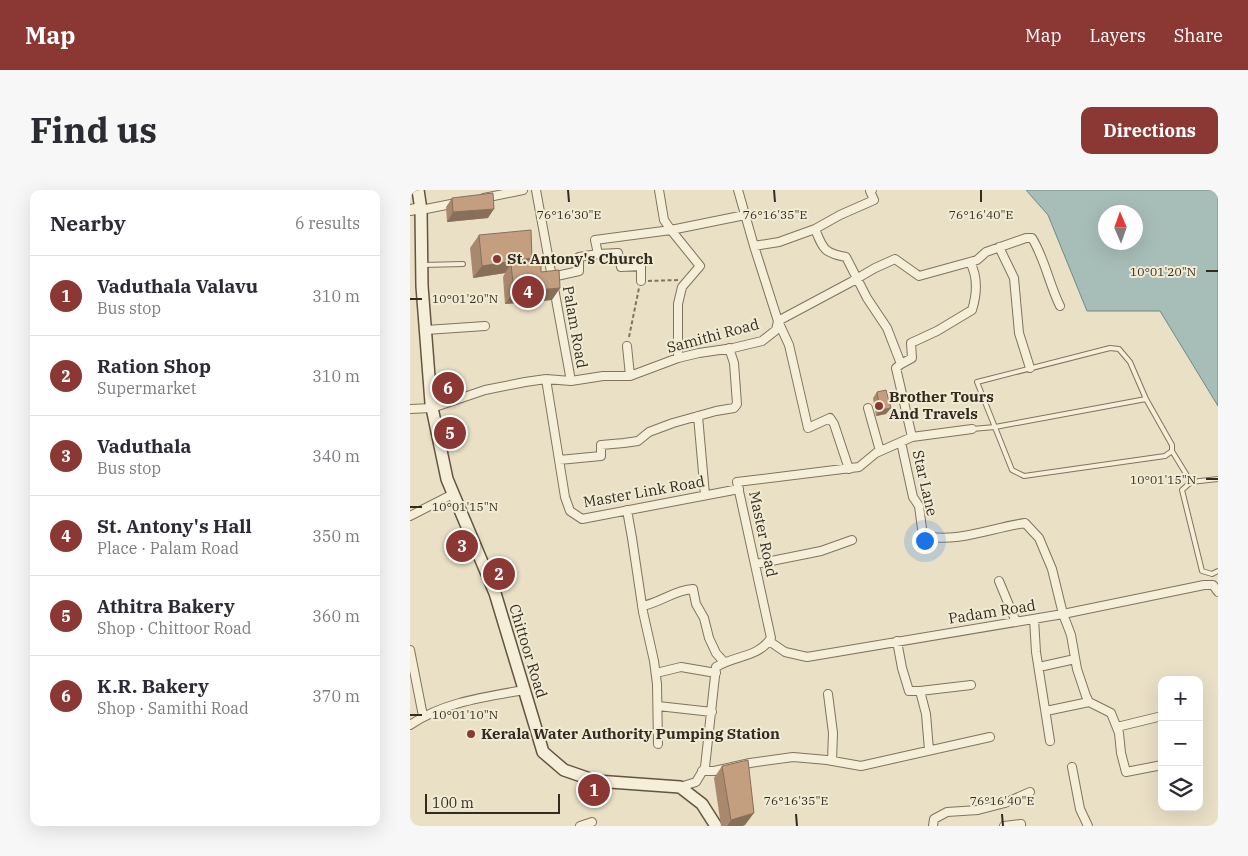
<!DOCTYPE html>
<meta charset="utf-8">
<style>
body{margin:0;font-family:"IBM Plex Serif",serif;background:#f7f7f7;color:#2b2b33}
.controls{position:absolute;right:15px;bottom:15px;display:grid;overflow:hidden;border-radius:10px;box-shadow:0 5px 20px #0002}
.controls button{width:45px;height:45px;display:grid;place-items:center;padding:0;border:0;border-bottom:1px solid #e1e1e2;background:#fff;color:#2b2b33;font:25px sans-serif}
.compass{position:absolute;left:688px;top:15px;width:45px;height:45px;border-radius:50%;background:#fff;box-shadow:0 5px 20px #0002;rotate:358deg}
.scale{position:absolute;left:15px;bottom:12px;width:135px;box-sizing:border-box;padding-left:5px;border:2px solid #342b20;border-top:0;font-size:14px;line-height:18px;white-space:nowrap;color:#342b20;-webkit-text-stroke:4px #f1ebd4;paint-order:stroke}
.you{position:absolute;left:514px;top:350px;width:18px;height:18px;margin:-12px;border:4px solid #fff;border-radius:50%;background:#1a73e8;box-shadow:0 0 0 8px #1a73e833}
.badge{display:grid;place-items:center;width:32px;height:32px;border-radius:50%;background:#8b3834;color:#fff;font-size:16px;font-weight:700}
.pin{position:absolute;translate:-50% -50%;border:2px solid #fff;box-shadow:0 1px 5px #0006}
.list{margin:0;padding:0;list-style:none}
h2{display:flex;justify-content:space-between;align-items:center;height:65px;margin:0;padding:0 20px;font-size:21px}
h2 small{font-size:16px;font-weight:400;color:#7c7c81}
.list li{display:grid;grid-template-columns:32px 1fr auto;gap:15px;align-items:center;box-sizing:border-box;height:80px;padding:0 20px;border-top:1px solid #e1e1e2}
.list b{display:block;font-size:19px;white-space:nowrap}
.list p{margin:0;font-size:16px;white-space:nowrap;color:#7c7c81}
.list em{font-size:16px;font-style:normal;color:#7c7c81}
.icon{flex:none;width:28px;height:28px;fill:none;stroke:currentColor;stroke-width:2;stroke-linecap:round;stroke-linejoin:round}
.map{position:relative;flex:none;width:808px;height:636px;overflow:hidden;border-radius:10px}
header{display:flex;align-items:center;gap:30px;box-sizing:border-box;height:70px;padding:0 25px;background:#8b3834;color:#fff}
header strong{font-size:24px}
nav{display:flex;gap:28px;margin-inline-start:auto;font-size:18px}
.intro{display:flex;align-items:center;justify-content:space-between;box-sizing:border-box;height:120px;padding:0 30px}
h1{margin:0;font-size:35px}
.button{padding:12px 22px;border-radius:10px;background:#8b3834;color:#fff;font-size:18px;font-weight:700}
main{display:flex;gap:30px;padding:0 30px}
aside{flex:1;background:#fff;border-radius:10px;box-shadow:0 5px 20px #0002}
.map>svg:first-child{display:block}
.water{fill:#a7bdb8;stroke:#6e8a85;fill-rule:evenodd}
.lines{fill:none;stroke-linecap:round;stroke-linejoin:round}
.service-casing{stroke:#82735d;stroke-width:6}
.minor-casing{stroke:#82735d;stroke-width:10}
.tertiary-casing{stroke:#82735d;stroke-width:12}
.secondary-casing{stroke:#645441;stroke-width:14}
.path{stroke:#82735d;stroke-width:2;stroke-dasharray:4 2.5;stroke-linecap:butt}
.service{stroke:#f5eed8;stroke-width:4}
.minor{stroke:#f5eed8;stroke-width:8}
.tertiary{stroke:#f5eed8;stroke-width:10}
.secondary{stroke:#f5eed8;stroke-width:11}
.wall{fill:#a8896e}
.shaded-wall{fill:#886f5a}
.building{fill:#c39f80;stroke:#886f5a}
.ticks{fill:none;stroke:#342b20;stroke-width:2}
.poi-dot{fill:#8b3834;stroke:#f1ebd4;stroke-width:2}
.labels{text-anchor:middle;stroke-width:4;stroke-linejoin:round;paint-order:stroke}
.poi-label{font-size:15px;font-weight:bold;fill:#342b20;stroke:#f1ebd4;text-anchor:start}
.street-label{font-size:15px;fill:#342b20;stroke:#f1ebd4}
.ticks-label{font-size:12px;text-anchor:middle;fill:#342b20;stroke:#f1ebd4;stroke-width:4;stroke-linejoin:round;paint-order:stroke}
</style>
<header>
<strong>Map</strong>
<nav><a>Map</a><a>Layers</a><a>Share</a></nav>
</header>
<div class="intro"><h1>Find us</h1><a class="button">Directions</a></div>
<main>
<aside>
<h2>Nearby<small>6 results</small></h2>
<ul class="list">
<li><span class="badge">1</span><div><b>Vaduthala Valavu</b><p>Bus stop</p></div><em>310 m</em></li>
<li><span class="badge">2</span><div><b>Ration Shop</b><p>Supermarket</p></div><em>310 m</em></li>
<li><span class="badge">3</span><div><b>Vaduthala</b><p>Bus stop</p></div><em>340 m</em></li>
<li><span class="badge">4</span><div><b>St. Antony's Hall</b><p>Place · Palam Road</p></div><em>350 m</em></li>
<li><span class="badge">5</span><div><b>Athitra Bakery</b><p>Shop · Chittoor Road</p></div><em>360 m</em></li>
<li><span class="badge">6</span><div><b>K.R. Bakery</b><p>Shop · Samithi Road</p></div><em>370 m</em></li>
</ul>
</aside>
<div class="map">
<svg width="808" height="636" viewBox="0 0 808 636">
<rect width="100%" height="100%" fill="#e9e0c6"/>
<path class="water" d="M616,0H808V216L750,121H677L638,25ZM696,22H726V52H696Z"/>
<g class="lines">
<defs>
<path id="service" d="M13,75L53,74
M562,239L585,237L736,209L720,172L709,159L700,158L567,192L602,280L614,286L755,266L762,261V255L736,209
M762,261L781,292
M808,289L781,292L772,300L792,381L802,384L808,381"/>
<path id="minor" d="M126,0L161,191
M249,0L254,30L261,40L335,25
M328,0L344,56
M74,8L113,0
M11,20L46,13
M405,39C413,59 414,63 436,67L457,108L477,138L491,174L486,178L502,247
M589,57L604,88L609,143L620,178
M188,64L208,63L211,77L231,76V91
M142,87L169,81V67L188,64L185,50L261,40L290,76L272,97L268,114V168
M16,140L75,136
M217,156L220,186
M491,174L502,168L501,153L527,141L562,120C567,104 568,87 560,72
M136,189L155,307L160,321L172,329L329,299
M458,218L470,261
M0,219L22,218L75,200L115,192L136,189L161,191L193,186H220L268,168L289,163L323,158L352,151L366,140L368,131L344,56L369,52L405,39L430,25L464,10L460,1L462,0
M288,226L295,305
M491,252L503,307L509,316L513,346C548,353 581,338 615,333L629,348L642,379L653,424L661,445L667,479L676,506L679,512L701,523L709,543L711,563L716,582L752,575
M149,270L191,266V255L214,253L228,251L239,242L263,233L306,221L324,218L327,214L324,173L319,158
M439,279L424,234L420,228L398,238L379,155L368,131L441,92L465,78L485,69L509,86L567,70L576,62L616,48H622C635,69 639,94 650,116
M217,320L222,348L233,422L244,471L247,494L248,554
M0,326L43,304
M346,374L411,361L442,350
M589,391L606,432
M232,416C250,413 264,400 283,399L286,414L294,428L299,448L306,463L314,472
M624,429L626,462L640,551
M359,451L375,462L397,467L653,424L794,395H803L808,402
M487,451L492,478L499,501H510L516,524L519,560
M0,460L13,526
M629,477L665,469
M246,483L271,477L306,483
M510,501L561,495
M418,504L423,543L422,571
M248,516L302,522
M636,521L679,512
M0,535C34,512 75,507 114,500
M707,537L752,526
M662,577L670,619L678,636
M292,581H304L340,573L383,567L417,570L451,576L580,547
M270,597L286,592L295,577L306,477C325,465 348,468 361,448L327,292L449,277L466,263L502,247L562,239
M170,636L182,632
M523,636L524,629L537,622L568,620L595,613L620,602
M594,636L611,634V636"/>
<path id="tertiary" d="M0,20L11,18"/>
<path id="secondary" d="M8,0L11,20L12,96L21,213L37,289L85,403L133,562L154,580L186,591L270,597L292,614L306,636"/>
</defs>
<use href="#service" class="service-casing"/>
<use href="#minor" class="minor-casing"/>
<use href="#tertiary" class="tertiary-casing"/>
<use href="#secondary" class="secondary-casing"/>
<path class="path" d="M238,91L268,90
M219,147L229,98"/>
<use href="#service" class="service"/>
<use href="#minor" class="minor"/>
<use href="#tertiary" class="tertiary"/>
<use href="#secondary" class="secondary"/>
</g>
<path class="wall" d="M42,8L78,28L37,32L36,17Z
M69,45L122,68L119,73L131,82L142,110L95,114L93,87L95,83L63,88L60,58Z
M467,202L476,224L466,226L463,208Z
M312,576L335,635L332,636H311L304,588Z"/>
<path class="shaded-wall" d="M84,19L78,28L37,32L43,22Z
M122,68L113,81L101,74L95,83L63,88L72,76Z
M150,98L142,110L95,114L104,102Z
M481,218L476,224L466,226L470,220Z
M344,623L335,635L332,636H317L321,630Z"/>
<path class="building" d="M83,3L84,19L43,22L42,8Z
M121,40L122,68L72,76L69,45Z
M131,72V82L149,80L150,98L104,102L101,74Z
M476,200L481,218L470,220L467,202Z
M338,570L344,623L321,630L312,576Z"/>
<path class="ticks" d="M158,0L159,12M364,0L365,12M571,0V12M796,81H808M0,109H12M796,289H808M0,317H12M0,525H12M386,624L387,636M592,624L593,636"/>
<g class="poi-dot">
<circle cx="87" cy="69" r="5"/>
<circle cx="469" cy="216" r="5"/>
<circle cx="61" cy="544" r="5"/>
</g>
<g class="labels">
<g class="poi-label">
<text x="97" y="74">St. Antony's Church</text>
<text x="479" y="212">Brother Tours<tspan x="479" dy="17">And Travels</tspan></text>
<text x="71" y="549">Kerala Water Authority Pumping Station</text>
</g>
<g class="street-label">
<text transform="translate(165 137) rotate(80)" y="5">Palam Road</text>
<text transform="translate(303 146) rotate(-15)" y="5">Samithi Road</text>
<text transform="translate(515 293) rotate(77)" y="5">Star Lane</text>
<text transform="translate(234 302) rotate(-10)" y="5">Master Link Road</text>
<text transform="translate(353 344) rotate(78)" y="5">Master Road</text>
<text transform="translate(582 422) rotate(-9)" y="5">Padam Road</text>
<text transform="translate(118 461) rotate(73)" y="5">Chittoor Road</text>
</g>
</g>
<g class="ticks-label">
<text x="159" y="29">76°16'30"E</text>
<text x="365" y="29">76°16'35"E</text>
<text x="571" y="29">76°16'40"E</text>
<text x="753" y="86">10°01'20"N</text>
<text x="55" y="113">10°01'20"N</text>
<text x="753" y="294">10°01'15"N</text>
<text x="55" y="321">10°01'15"N</text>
<text x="55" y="529">10°01'10"N</text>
<text x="386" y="615">76°16'35"E</text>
<text x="592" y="615">76°16'40"E</text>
</g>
</svg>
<div class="controls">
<button>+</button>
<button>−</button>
<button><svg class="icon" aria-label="layers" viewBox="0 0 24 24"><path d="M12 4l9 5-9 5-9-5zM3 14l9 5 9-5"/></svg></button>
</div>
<svg class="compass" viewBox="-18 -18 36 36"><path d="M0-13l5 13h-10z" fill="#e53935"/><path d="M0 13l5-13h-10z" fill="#7c7c81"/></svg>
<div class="scale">100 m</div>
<div class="you"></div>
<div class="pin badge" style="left:184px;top:600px">1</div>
<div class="pin badge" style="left:89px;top:384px">2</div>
<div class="pin badge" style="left:52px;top:356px">3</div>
<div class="pin badge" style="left:118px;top:102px">4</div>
<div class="pin badge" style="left:40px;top:243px">5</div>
<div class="pin badge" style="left:38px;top:198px">6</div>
</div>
</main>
